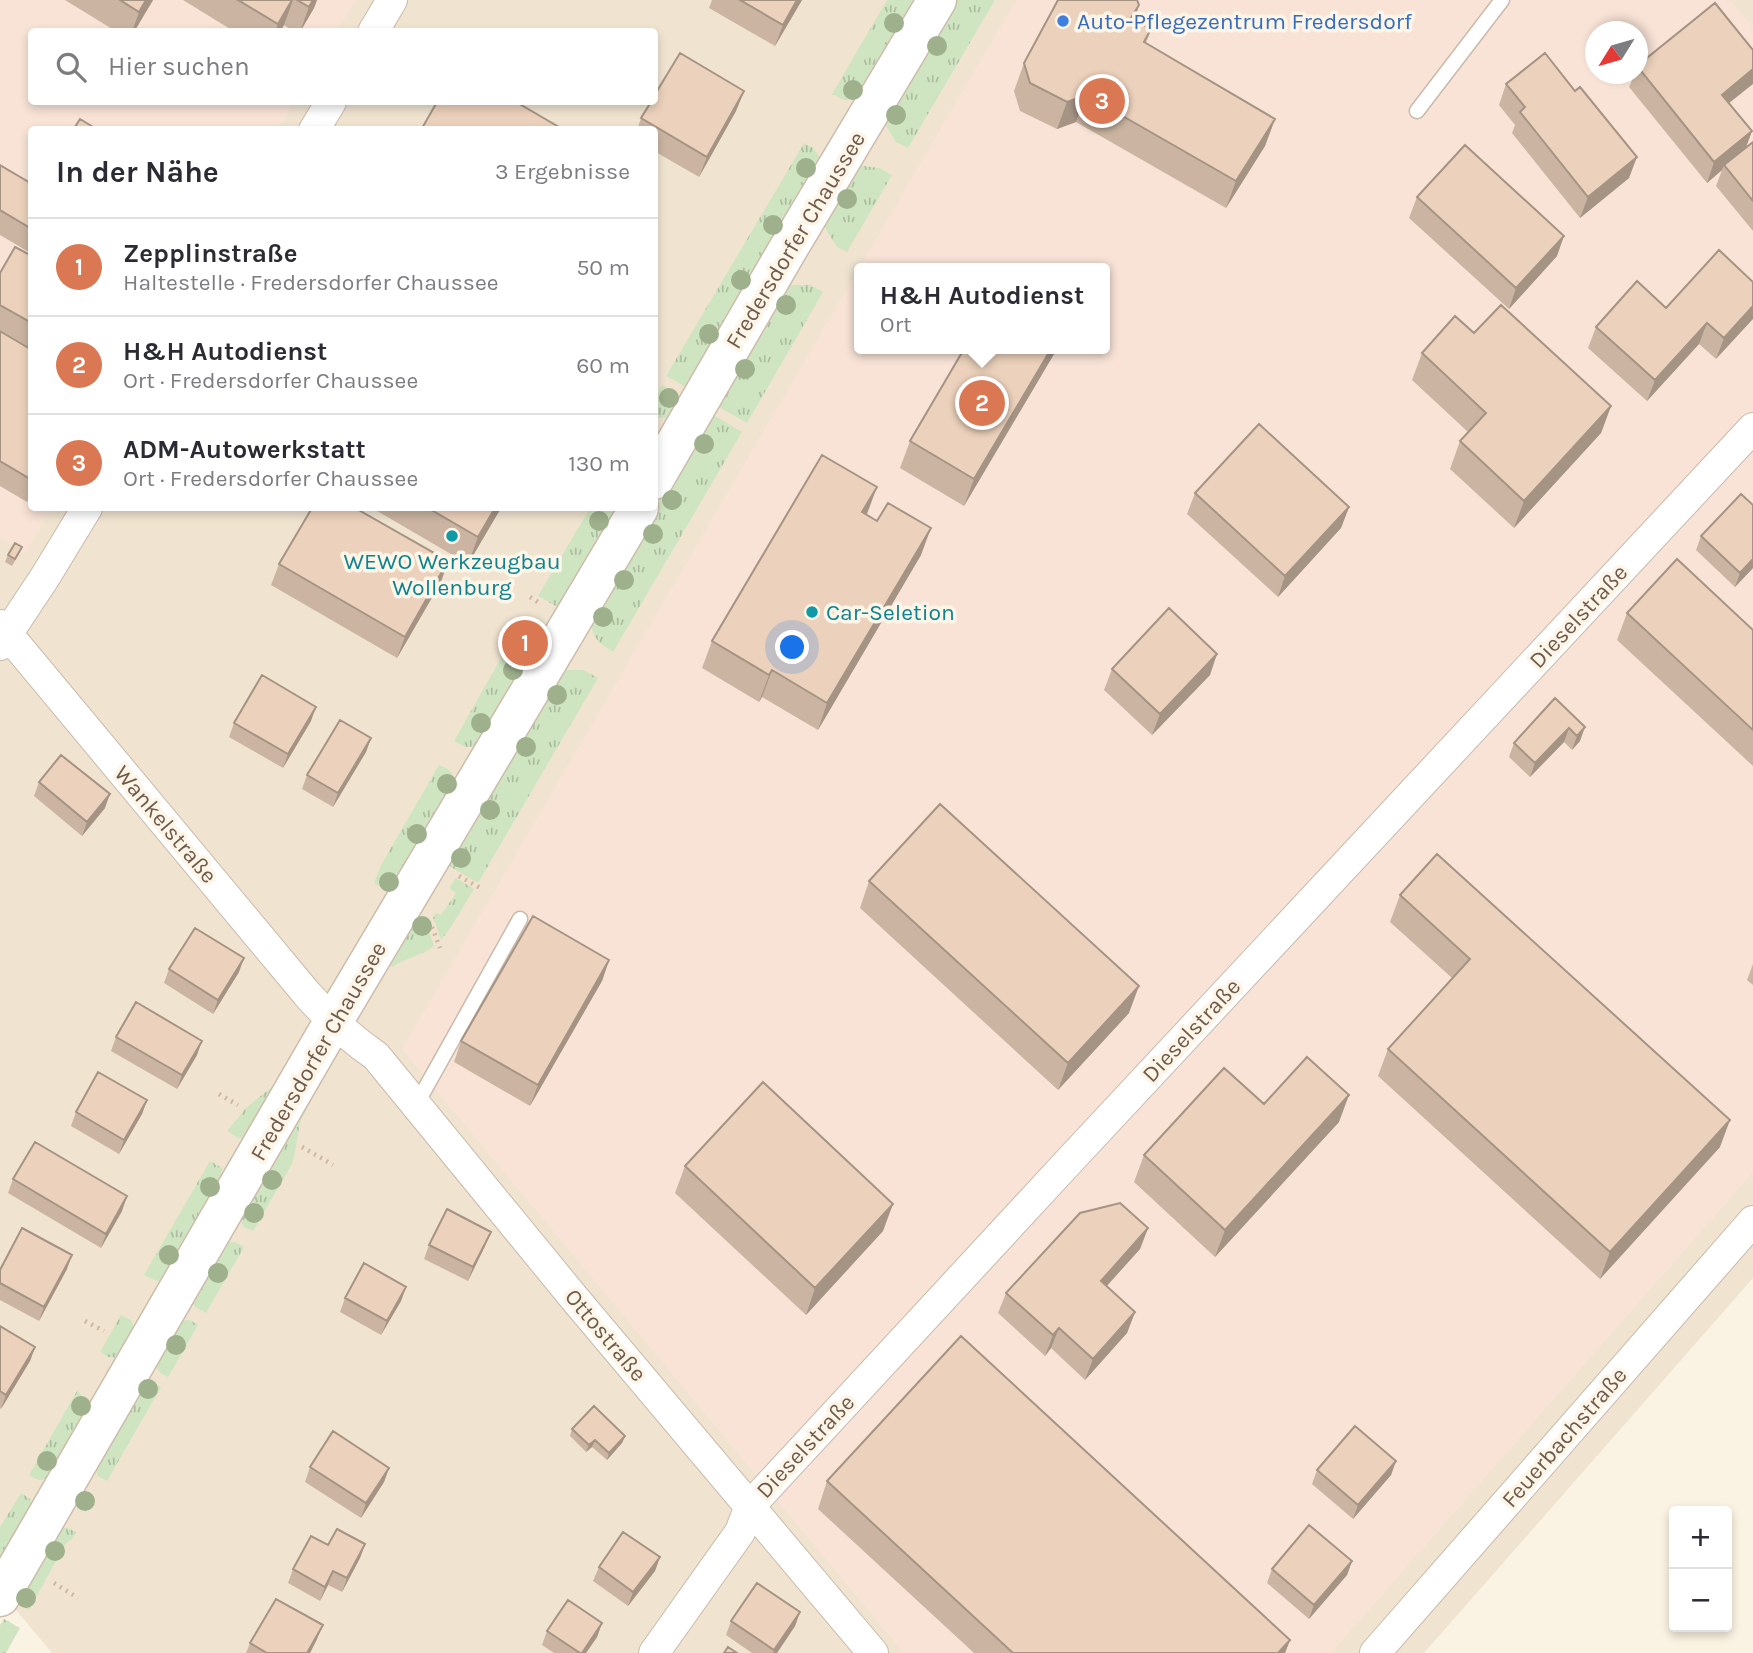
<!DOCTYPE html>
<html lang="de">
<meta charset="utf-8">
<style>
body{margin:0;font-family:Karla,sans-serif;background:#f7f7f7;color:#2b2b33}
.controls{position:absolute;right:21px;bottom:21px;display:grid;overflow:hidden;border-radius:7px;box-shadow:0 4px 10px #0003}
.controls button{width:63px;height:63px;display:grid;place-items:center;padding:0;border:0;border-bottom:2px solid #e1e1e2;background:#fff;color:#2b2b33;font:35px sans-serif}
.compass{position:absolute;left:1585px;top:21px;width:63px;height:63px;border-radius:50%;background:#fff;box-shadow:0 4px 10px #0003;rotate:233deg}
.you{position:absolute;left:793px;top:648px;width:24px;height:24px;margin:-18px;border:5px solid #fff;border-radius:50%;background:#1a73e8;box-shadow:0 0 0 10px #1a73e833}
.badge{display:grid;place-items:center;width:46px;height:46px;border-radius:50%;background:#d97852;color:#fff;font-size:23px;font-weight:700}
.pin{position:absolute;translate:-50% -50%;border:4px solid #fff;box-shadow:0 2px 7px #0006}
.popup{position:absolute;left:854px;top:263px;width:256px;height:91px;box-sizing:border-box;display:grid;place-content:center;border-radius:7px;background:#fff;filter:drop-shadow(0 2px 5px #0005);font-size:23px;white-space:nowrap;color:#7c7c81}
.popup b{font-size:26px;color:#2b2b33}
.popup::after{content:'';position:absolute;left:50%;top:100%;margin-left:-14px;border:14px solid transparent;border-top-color:#fff}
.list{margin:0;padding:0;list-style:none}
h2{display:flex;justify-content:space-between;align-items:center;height:91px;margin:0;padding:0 28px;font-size:30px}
h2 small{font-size:23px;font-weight:400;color:#7c7c81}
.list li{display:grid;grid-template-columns:46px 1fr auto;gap:21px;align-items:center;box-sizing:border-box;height:98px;padding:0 28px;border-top:2px solid #e1e1e2}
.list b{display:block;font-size:26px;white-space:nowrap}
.list p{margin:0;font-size:23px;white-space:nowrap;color:#7c7c81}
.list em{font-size:23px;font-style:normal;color:#7c7c81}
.icon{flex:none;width:38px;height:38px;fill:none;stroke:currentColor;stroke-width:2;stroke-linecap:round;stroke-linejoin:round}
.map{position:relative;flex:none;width:1753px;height:1653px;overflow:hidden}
.search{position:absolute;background:#fff;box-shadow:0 4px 10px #0003;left:28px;top:28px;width:630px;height:77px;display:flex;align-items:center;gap:18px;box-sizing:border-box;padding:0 24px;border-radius:7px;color:#7c7c81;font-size:26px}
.panel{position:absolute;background:#fff;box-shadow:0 4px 10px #0003;left:28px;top:126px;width:630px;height:385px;border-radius:7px}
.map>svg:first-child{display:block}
.residential{fill:#f0e4d1;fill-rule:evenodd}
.commercial{fill:#f9e3d7;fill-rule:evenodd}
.grass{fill:url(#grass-tufts)}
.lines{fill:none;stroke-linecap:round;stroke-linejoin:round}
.service-casing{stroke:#c9baaa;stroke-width:17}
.minor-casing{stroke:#c9baaa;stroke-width:32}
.secondary-casing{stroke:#cebcab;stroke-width:41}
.path{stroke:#d1b6a0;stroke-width:4.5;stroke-dasharray:2 5;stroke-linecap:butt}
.service{stroke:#fff;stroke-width:14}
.minor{stroke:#fff;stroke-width:30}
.secondary{stroke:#fff;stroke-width:38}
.tree{fill:#9fb08d}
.wall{fill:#cbb5a2}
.shaded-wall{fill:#a59384}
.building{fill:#ecd2bc;stroke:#a59384;stroke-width:2}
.shop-dot{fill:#3f7fe0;stroke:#fdf6e8;stroke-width:2.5}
.culture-dot{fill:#0f9aa8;stroke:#fdf6e8;stroke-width:2.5}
.labels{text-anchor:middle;stroke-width:7;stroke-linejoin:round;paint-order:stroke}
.shop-label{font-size:23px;fill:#366cbe;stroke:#fdf6e8;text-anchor:start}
.street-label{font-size:23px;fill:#6f5a4b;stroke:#fdf6e8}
.culture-label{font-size:23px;fill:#0d838f;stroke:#fdf6e8}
</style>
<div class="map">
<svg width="1753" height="1653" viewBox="0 0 1753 1653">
<defs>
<pattern id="grass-tufts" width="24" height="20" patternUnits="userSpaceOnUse" patternTransform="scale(1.75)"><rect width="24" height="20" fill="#cfe5c2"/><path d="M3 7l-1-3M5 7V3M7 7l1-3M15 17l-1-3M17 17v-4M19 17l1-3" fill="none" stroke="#acbda0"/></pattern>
</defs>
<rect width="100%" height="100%" fill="#faf2e2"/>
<path class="residential" d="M0,0H1753V1278L1424,1653H52L0,1591ZM32,32H654V102H32ZM1596,32H1638V74H1596ZM32,130H654V508H32ZM860,268H1104V349H860Z"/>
<path class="commercial" d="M0,0H356L337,31L32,32V102H295L278,129L32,130V508H52L25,553L0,538Z
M1016,0H1730L1753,28V1172L1331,1653H904L402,1049ZM1596,32H1638V74H1596ZM860,268H1104V349H860Z"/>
<path class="grass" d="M887,0H915L860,92L853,100H844L832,94Z
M952,0H995L908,148L896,142L882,119Z
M804,143L813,148L822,160L688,388L666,376Z
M856,165L879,168L892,175L847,252L837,247L824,226Z
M784,285H811L823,292L747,423L715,405Z
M662,385L682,397L671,418H655V398Z
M710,413L742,432L613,652C594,640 590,635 592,613Z
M590,508H611L613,516L559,608L538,596Z
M506,649L528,662L479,746L465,747L454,741Z
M566,670H584L598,678L478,883L446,864L553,678Z
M439,765C453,771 455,773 455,788L392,893L374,883L381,865Z
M456,878L474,889L451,927L441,940L433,917L436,913L441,915L456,893L449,888Z
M415,916L427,924L434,946C421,956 405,958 392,967L386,963Z
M283,1075L249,1137L238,1138L227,1131L246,1108L273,1086Z
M312,1093L314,1095L300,1122L295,1152L292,1164L253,1231L244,1227L239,1218Z
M210,1161L222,1168L224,1179L164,1282L154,1280L144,1275Z
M235,1242L244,1247L206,1313L195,1307L191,1299L225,1243Z
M121,1315L131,1320L136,1331L121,1358L108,1357L100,1352Z
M179,1320H190L198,1325L168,1377L160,1373L153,1363Z
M143,1380L153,1382L161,1387L107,1481L98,1476L93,1464Z
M77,1391L90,1403L52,1476C42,1482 38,1481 29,1475Z
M21,1493L30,1499L34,1507L0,1565V1527Z
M62,1528H68L76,1532L72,1539L66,1543L29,1610L13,1601L53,1533Z
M4,1619L20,1628L6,1653H0V1625Z"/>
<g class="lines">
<defs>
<path id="service" d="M1417,111L1502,0
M416,1105L520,919"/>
<path id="minor" d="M373,32L392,0
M314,130L331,102
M0,625L307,994C328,1018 350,1038 376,1056L575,1299L873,1653
M0,645L45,577L87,508
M654,1653L740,1532L750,1506L1072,1158L1753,428
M1375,1653L1753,1221"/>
<path id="secondary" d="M654,480L788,249L937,0
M0,1597L333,1022L639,508"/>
</defs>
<use href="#service" class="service-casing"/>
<use href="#minor" class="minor-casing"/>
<use href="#secondary" class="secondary-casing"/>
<path class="path" d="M530,597L541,604
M503,642L515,649
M459,876L482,889
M432,927L440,948
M219,1094L238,1105
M302,1147L333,1165
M85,1321L104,1331
M54,1583L78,1598"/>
<use href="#service" class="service"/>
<use href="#minor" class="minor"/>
<use href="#secondary" class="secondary"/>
</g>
<g class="tree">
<circle cx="894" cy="23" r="10"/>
<circle cx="937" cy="46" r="10"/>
<circle cx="853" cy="90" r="10"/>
<circle cx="896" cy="115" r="10"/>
<circle cx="806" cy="168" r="10"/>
<circle cx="847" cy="199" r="10"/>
<circle cx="773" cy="225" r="10"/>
<circle cx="741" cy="280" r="10"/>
<circle cx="786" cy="305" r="10"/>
<circle cx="709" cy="334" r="10"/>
<circle cx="745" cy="369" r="10"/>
<circle cx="669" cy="398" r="10"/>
<circle cx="704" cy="444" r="10"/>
<circle cx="672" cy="500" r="10"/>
<circle cx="599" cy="521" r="10"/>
<circle cx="653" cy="534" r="10"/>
<circle cx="624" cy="580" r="10"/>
<circle cx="603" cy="617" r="10"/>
<circle cx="513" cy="670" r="10"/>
<circle cx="557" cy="695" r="10"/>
<circle cx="481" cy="723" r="10"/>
<circle cx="526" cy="747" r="10"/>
<circle cx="447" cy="784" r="10"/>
<circle cx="490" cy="810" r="10"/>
<circle cx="417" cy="834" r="10"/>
<circle cx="461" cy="858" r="10"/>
<circle cx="389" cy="882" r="10"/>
<circle cx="422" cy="926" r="10"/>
<circle cx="272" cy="1180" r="10"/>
<circle cx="210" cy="1187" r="10"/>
<circle cx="254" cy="1213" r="10"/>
<circle cx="169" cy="1255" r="10"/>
<circle cx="218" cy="1273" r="10"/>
<circle cx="176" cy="1345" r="10"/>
<circle cx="148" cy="1389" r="10"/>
<circle cx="81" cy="1406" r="10"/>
<circle cx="47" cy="1461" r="10"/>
<circle cx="85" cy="1501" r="10"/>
<circle cx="55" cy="1551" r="10"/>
<circle cx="26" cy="1598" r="10"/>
</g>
<path class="wall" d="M65,0H153L134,32H117Z
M183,0H317L314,8L300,32H294L284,25L280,32H235Z
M712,0H802L775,46L709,8Z
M1139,5L1134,20L1151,29L1146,43L1275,119L1265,146L1226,208L1076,122L1057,129L1020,111L1014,91L1024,63Z
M1637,66L1729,103L1752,131L1746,148L1753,142V231L1716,186L1722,170L1707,183L1629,87L1635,74H1637Z
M1506,84L1629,178L1580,218L1512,133L1515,125L1499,105Z
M744,91L736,111L699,177L654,151V130H637L641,118Z
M0,165L32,184V254L0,235Z
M1417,197L1557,256L1509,309L1409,218Z
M32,256V349L0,330V273Z
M1753,282L1716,359L1699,344L1647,401L1588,348L1596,327L1666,308Z
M0,331L32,350V495L27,502L0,486Z
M1474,333L1611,406L1601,433L1514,528L1450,469L1460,441L1468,432L1412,380L1422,353Z
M964,349H1057L964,506L900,468L910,441Z
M1195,493L1349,507L1341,528L1278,597L1187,514Z
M372,508H501L468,564Z
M867,515L921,555L818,730L762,697L759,702L702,668L712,641Z
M1701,536L1753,568L1735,587L1696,550Z
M19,554L12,566L5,562L8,555Z
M448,561L441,582L397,658L271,585L279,564Z
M1627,613L1753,630V766L1617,640Z
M1112,669L1210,675L1152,735L1104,690Z
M1555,698L1580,741L1572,750L1564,742L1530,777L1509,757L1514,743Z
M311,721L283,768L229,737L234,723Z
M371,738L366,752L333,807L302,789L307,775Z
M39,782L105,808L82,836L34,796Z
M869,881L1129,1013L1058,1090L860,908Z
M1400,895L1720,1147L1600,1279L1378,1076L1388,1049L1452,978L1390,922Z
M609,960L602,981L530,1106L454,1062L461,1041Z
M1753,964V985L1747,980Z
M169,969L239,972L213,1014L164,983Z
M116,1037L197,1055L177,1089L111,1051Z
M147,1100L142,1114L119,1154L71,1126L76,1112Z
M1264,1104L1339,1122L1215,1257L1134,1182L1144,1155Z
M685,1166L883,1231L806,1315L675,1193Z
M13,1179L122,1211L101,1248L8,1193Z
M1148,1228L1140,1249L1107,1286L1135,1312L1127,1333L1085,1380L1051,1348L1045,1356L998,1313L1006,1293Z
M429,1245L485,1246L468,1281L424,1259Z
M67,1269L39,1321L0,1300V1270Z
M406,1287L401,1301L381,1335L340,1312L345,1298Z
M0,1326L35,1347L30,1361L1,1409L0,1408Z
M572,1429L625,1436L622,1443L607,1460L592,1447L586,1452L570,1436Z
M1396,1461L1391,1475L1353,1519L1312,1484L1317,1470Z
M310,1467L389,1468L384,1482L361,1518L305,1482Z
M827,1481L1290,1640L1285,1653H974L818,1509Z
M365,1544L360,1558L342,1592L328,1585L320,1601L288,1583L293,1569L328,1545Z
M660,1557L655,1571L628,1606L593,1581L599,1567Z
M1352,1561L1347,1575L1309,1619L1267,1583L1272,1569Z
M800,1612L795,1626L777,1653H752L726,1635L731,1621Z
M602,1623L597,1637L586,1653H554L542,1645L547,1631Z
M317,1639L310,1653H246L250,1643Z"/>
<path class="shaded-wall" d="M146,0H153L134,32H132L139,12Z
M293,0L284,25L280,32H275L278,24Z
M313,0H317L314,8L300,32L309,7Z
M797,0H802L775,46L783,25Z
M1139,5L1130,32L1131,18Z
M1753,69V84L1714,115L1722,95Z
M744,91L736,111L699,177L707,157Z
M1086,95L1076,122L1057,129L1067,102Z
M1275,119L1265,146L1226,208L1236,181Z
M1752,131L1744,152L1724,165L1722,170L1707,183L1714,162Z
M1637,157L1629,178L1580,218L1588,197Z
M1564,236L1557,256L1509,309L1516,288Z
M1753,306V319L1716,359L1724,338Z
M1707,323L1699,344L1647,401L1655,380Z
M1051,349H1057L964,506L974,479Z
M1611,406L1601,433L1514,528L1524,501Z
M877,487L867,514L852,539L862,512Z
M1349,507L1341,528L1278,597L1285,576Z
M495,508H501L468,564L478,537Z
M931,528L921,555L818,730L827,703Z
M1753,559V568L1735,587L1740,573Z
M448,561L441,582L397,658L405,637Z
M1217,654L1210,675L1152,735L1160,714Z
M772,670L762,697L759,702L769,675Z
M316,707L311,721L283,768L288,754Z
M1585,727L1580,741L1572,750L1577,736Z
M1569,728L1564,742L1530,777L1535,763Z
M371,738L366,752L333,807L338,793Z
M110,794L105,808L82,836L87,822Z
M244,958L239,972L213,1014L218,1000Z
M609,960L602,981L530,1106L538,1085Z
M1139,986L1129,1013L1058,1090L1068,1063Z
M202,1041L197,1055L177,1089L182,1075Z
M1349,1095L1339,1122L1215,1257L1225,1230Z
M147,1100L142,1114L119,1154L124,1140Z
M1730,1120L1720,1147L1600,1279L1610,1252Z
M127,1196L122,1211L101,1248L106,1234Z
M893,1204L883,1231L806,1315L815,1288Z
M1148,1228L1140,1249L1093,1301L1101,1281Z
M491,1232L485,1246L468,1281L473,1267Z
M72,1255L67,1269L39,1321L44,1307Z
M406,1287L401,1301L381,1335L387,1321Z
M1135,1312L1127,1333L1085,1380L1093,1359Z
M1059,1328L1051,1348L1045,1356L1053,1335Z
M35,1347L30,1361L1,1409L6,1395Z
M625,1436L622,1443L607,1460L609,1453Z
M595,1440L592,1447L586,1452L589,1445Z
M1396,1461L1391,1475L1353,1519L1358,1505Z
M389,1468L384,1482L361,1518L366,1503Z
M365,1544L360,1558L342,1592L347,1578Z
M660,1557L655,1571L628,1606L633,1592Z
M1352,1561L1347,1575L1309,1619L1314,1605Z
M333,1571L328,1585L320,1601L325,1587Z
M800,1612L795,1626L777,1653H773Z
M602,1623L597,1637L586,1653H582Z
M323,1625L317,1639L310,1653H307Z
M1290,1640L1285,1653H1278Z"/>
<path class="building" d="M120,0H146L139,12Z
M238,0H292L278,24Z
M297,0H313L309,7Z
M740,0H797L783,25Z
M1058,0H1137L1139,5L1131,18L1151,29L1144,42L1275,119L1236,181L1086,95L1067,102L1030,83L1024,63Z
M1715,3L1753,50V69L1722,95L1752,131L1714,162L1637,66Z
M680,53L744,91L707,157L641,118L651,102H654V96Z
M1545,53L1575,91L1580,87L1637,157L1588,197L1520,112L1525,107L1506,84Z
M437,102H516L564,130H421Z
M80,119L98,130H73Z
M1753,142V201L1724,165Z
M1465,145L1564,236L1516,288L1417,197Z
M0,165L32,184V229L0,210Z
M15,247L32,256V323L0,305V273Z
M1719,250L1753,282V306L1724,338L1707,323L1655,380L1596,327L1637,281L1666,308Z
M1501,305L1611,406L1524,501L1460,441L1486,413L1422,353L1455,316L1474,333Z
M0,331L32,350V480L0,461Z
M964,349H1051L974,479L910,441Z
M1259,424L1349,507L1285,576L1195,493Z
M822,455L877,487L862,512L877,521L888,503L931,528L827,703L772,670L769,675L712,641Z
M1741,494L1753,505V559L1740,573L1701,536Z
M312,508H355L448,561L405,637L279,564Z
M428,508H495L478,537Z
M15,543L22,547L15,559L8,555Z
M1677,559L1753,630V730L1627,613Z
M1169,608L1217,654L1160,714L1112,669Z
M262,675L316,707L288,754L234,723Z
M1555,698L1585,727L1577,736L1569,728L1535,763L1514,743Z
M340,720L371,738L338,793L307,775Z
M61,755L110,794L87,822L39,782Z
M940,804L1139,986L1068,1063L869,881Z
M1437,854L1730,1120L1610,1252L1388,1049L1470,959L1400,895Z
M533,916L609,960L538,1085L461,1041Z
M195,928L244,958L218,1000L169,969Z
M136,1002L202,1041L182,1075L116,1037Z
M1307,1057L1349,1095L1225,1230L1144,1155L1224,1068L1264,1104Z
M98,1072L147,1100L124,1140L76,1112Z
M763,1082L893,1204L815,1288L685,1166Z
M35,1142L127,1196L106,1234L13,1179Z
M1120,1203L1148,1228L1101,1281L1135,1312L1093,1359L1059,1328L1053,1335L1006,1293L1080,1213Z
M447,1209L491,1232L473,1267L429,1245Z
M22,1228L72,1255L44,1307L0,1283V1270Z
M364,1263L406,1287L387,1321L345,1298Z
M0,1326L35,1347L6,1395L0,1391Z
M961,1336L1290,1640L1278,1653H1013L827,1481Z
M594,1406L625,1436L609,1453L595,1440L589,1445L572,1429Z
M1355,1426L1396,1461L1358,1505L1317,1470Z
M333,1431L389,1468L366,1503L310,1467Z
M1309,1525L1352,1561L1314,1605L1272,1569Z
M337,1529L365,1544L347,1578L333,1571L325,1587L293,1569L311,1536L328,1545Z
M623,1532L660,1557L633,1592L599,1567Z
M757,1583L800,1612L774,1650L731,1621Z
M276,1599L323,1625L307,1653H267L250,1643Z
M568,1600L602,1623L582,1653H580L547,1631Z
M728,1647L737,1653H724Z"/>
<circle class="shop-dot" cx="1063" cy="21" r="7"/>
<g class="culture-dot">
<circle cx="452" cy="536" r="7"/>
<circle cx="812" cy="612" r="7"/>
</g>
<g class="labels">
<g class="shop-label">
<text x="1077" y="29">Auto-Pflegezentrum Fredersdorf</text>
</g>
<g class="street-label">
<text transform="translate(795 240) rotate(-59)" y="8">Fredersdorfer Chaussee</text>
<text transform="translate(1578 616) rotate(-47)" y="8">Dieselstraße</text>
<text transform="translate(166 824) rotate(50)" y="8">Wankelstraße</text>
<text transform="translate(1191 1030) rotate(-47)" y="8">Dieselstraße</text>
<text transform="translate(318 1051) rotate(-60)" y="8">Fredersdorfer Chaussee</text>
<text transform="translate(606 1335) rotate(50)" y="8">Ottostraße</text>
<text transform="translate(1564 1437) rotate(-49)" y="8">Feuerbachstraße</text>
<text transform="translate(805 1446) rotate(-47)" y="8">Dieselstraße</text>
</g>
<g class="culture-label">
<text x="452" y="569">WEWO Werkzeugbau<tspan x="452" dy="26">Wollenburg</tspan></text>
<text x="826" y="620" text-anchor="start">Car-Seletion</text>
</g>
</g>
</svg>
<div class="controls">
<button>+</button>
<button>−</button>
</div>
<svg class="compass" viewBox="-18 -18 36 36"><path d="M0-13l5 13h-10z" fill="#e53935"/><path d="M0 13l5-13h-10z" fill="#7c7c81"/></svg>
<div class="you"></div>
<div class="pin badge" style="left:525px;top:643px">1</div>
<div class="pin badge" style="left:982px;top:403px">2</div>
<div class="popup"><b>H&amp;H Autodienst</b>Ort</div>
<div class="pin badge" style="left:1102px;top:101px">3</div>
<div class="search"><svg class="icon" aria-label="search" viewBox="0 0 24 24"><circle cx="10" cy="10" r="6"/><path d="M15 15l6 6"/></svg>Hier suchen</div>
<section class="panel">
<h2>In der Nähe<small>3 Ergebnisse</small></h2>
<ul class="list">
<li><span class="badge">1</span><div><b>Zepplinstraße</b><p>Haltestelle · Fredersdorfer Chaussee</p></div><em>50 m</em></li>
<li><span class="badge">2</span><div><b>H&amp;H Autodienst</b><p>Ort · Fredersdorfer Chaussee</p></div><em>60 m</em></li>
<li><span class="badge">3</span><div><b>ADM-Autowerkstatt</b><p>Ort · Fredersdorfer Chaussee</p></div><em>130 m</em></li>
</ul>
</section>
</div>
